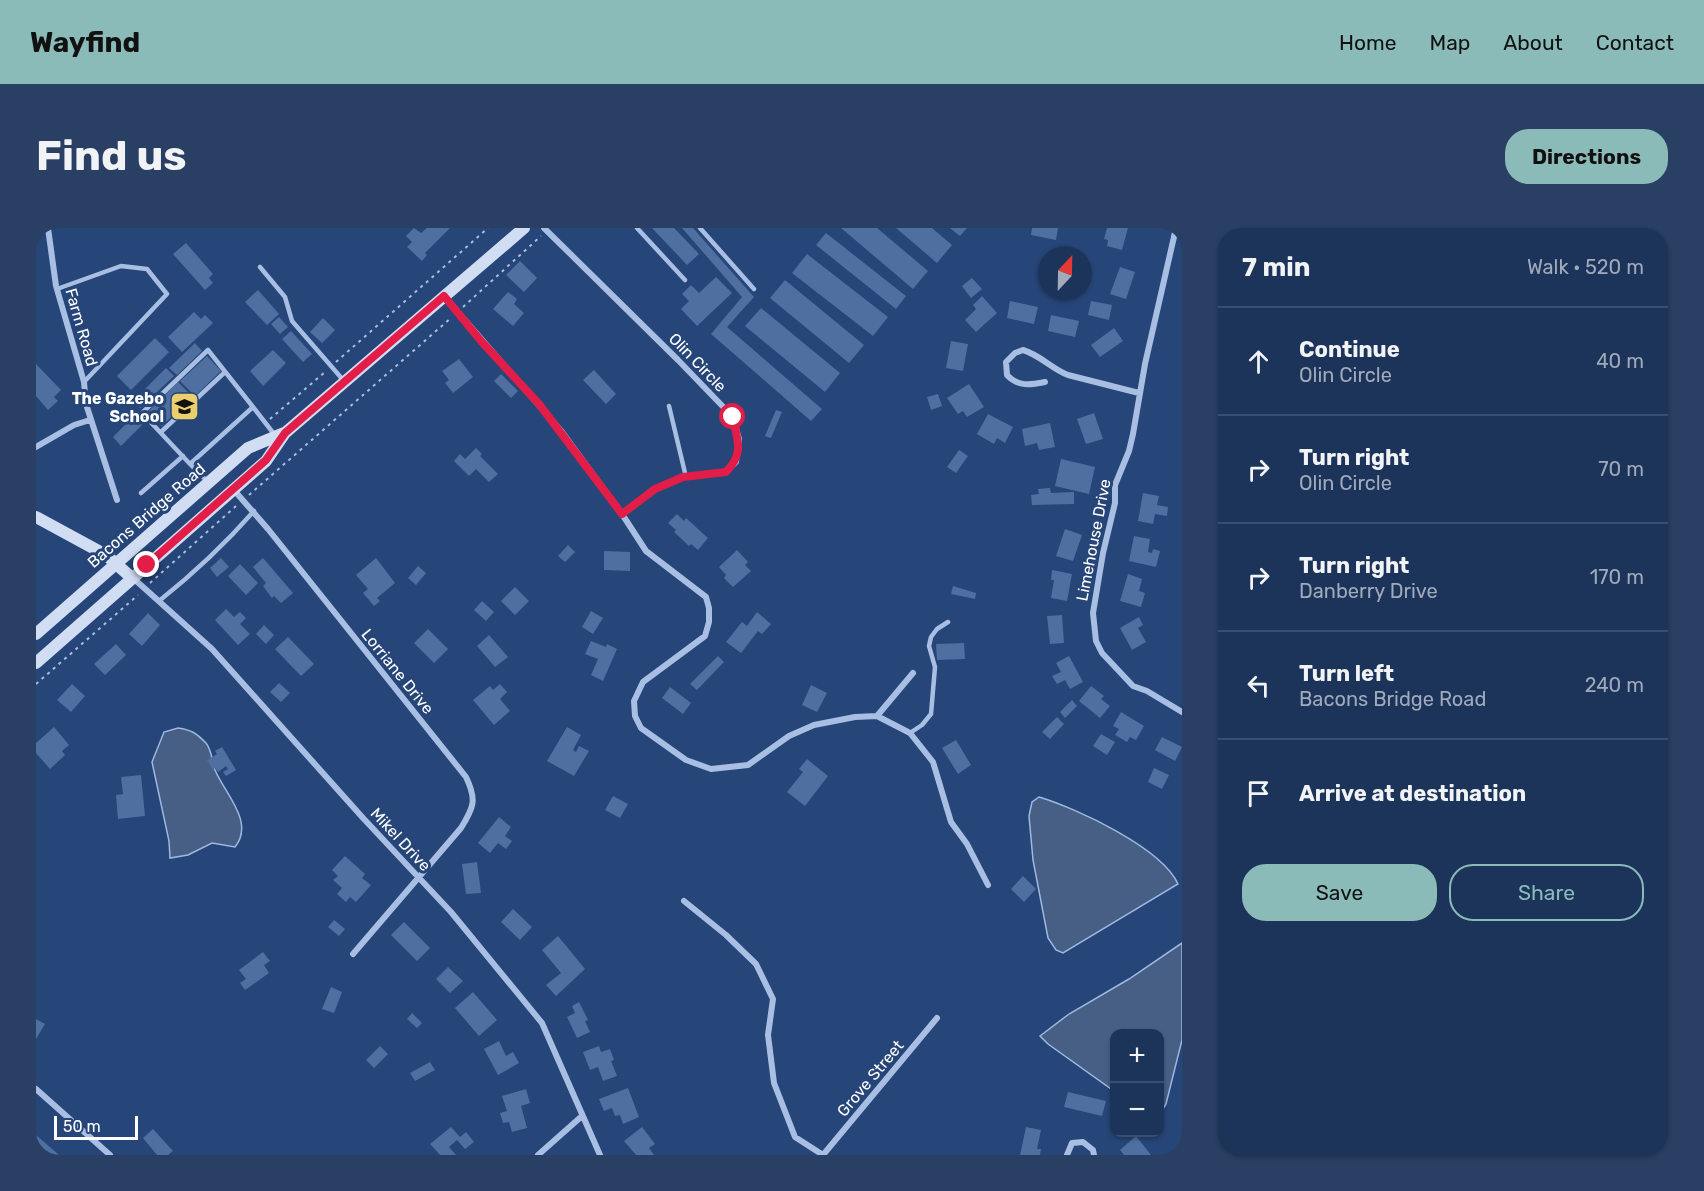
<!DOCTYPE html>
<meta charset="utf-8">
<style>
body{margin:0;font-family:Rubik,sans-serif;background:#293f63;color:#f1f3f6}
.controls{position:absolute;right:18px;bottom:18px;display:grid;overflow:hidden;border-radius:12px;box-shadow:0 2px 4px #0004}
.controls button{width:54px;height:54px;display:grid;place-items:center;padding:0;border:0;border-bottom:2px solid #3a4f70;background:#1c345a;color:#f1f3f6;font:30px sans-serif}
.compass{position:absolute;left:1002px;top:18px;width:54px;height:54px;border-radius:50%;background:#1c345a;box-shadow:0 2px 4px #0004;rotate:22deg}
.scale{position:absolute;left:18px;bottom:15px;width:84px;box-sizing:border-box;padding-left:6px;border:3px solid #fff;border-top:0;font-size:16px;line-height:21px;white-space:nowrap;color:#fff;-webkit-text-stroke:4px #264578;paint-order:stroke}
.stop{position:absolute;width:18px;height:18px;margin:-14px;border:4px solid #e11d48;border-radius:50%;background:#fff}
.stop.end{background:#e11d48;border-color:#fff;box-shadow:0 2px 6px #0008}
.list{margin:0;padding:0;list-style:none}
h2{display:flex;justify-content:space-between;align-items:center;height:78px;margin:0;padding:0 24px;font-size:26px}
h2 small{font-size:20px;font-weight:400;color:#a0aabb}
.list li{display:grid;grid-template-columns:39px 1fr auto;gap:18px;align-items:center;box-sizing:border-box;height:108px;padding:0 24px;border-top:2px solid #3a4f70}
.list b{display:block;font-size:22px;white-space:nowrap}
.list p{margin:0;font-size:20px;white-space:nowrap;color:#a0aabb}
.list em{font-size:20px;font-style:normal;color:#a0aabb}
.actions{display:flex;gap:12px;padding:18px 24px}
.actions a{flex:1;padding:14px 0;border:2px solid #8bbbb9;border-radius:24px;text-align:center;font-size:21px;color:#8bbbb9}
.actions .main{background:#8bbbb9;color:#111}
.icon{flex:none;width:33px;height:33px;fill:none;stroke:currentColor;stroke-width:2;stroke-linecap:round;stroke-linejoin:round}
.map{position:relative;flex:none;width:1146px;height:927px;overflow:hidden;border-radius:24px}
header{display:flex;align-items:center;gap:36px;box-sizing:border-box;height:84px;padding:0 30px;background:#8bbbb9;color:#111}
header strong{font-size:28px}
nav{display:flex;gap:33px;margin-inline-start:auto;font-size:21px}
.intro{display:flex;align-items:center;justify-content:space-between;box-sizing:border-box;height:144px;padding:0 36px}
h1{margin:0;font-size:42px}
.button{padding:15px 27px;border-radius:24px;background:#8bbbb9;color:#111;font-size:21px;font-weight:700}
main{display:flex;gap:36px;padding:0 36px}
aside{flex:1;background:#1c345a;border-radius:24px;box-shadow:0 2px 4px #0004}
.map>svg:first-child{display:block}
.water{fill:#485f85;stroke:#9db9e3;stroke-width:1.5}
.building{fill:#4f6fa1}
.lines{fill:none;stroke-linecap:round;stroke-linejoin:round}
.path{stroke:#a8bfe3;stroke-width:2;stroke-dasharray:3 4.5;stroke-linecap:butt}
.lane{stroke:#a8bfe3;stroke-width:4.5}
.street{stroke:#a8bfe3;stroke-width:6}
.secondary{stroke:#d1ddf3;stroke-width:12}
.route{stroke:#e11d48;stroke-width:8}
.labels{text-anchor:middle;stroke-width:6;stroke-linejoin:round;paint-order:stroke}
.street-label{font-size:16px;fill:#fff;stroke:#264578}
.poi-label{font-size:16px;font-weight:bold;fill:#fff;stroke:#264578;text-anchor:end}
</style>
<header>
<strong>Wayfind</strong>
<nav><a>Home</a><a>Map</a><a>About</a><a>Contact</a></nav>
</header>
<div class="intro"><h1>Find us</h1><a class="button">Directions</a></div>
<main>
<div class="map">
<svg width="1146" height="927" viewBox="0 0 1146 927">
<rect width="100%" height="100%" fill="#264578"/>
<path class="water" d="M142,500C156,502 160,505 170,515C176,522 176,534 179,542C189,566 219,594 199,619L176,615L152,627L134,630L133,613L116,534L128,504Z
M1003,569C1040,580 1126,620 1142,656L1027,725L1020,722L1012,710L997,632L993,588L996,574Z
M1146,715V812L1130,876L1124,886V806H1078V863L1012,816L1004,808L1033,786L1093,751Z"/>
<path class="building" d="M378,0L385,5L391,0H414L389,25L391,27L386,33L371,19L376,14L370,8Z
M616,0H638L663,26L651,37Z
M646,0H657L718,69L691,99L786,181L775,193L675,106L706,69Z
M805,0H841L892,43L877,61Z
M860,0H896L916,17L901,35Z
M914,0H931L924,8Z
M996,0H1022L1020,12L995,7Z
M1071,0H1092L1086,22L1071,18L1072,12L1068,11Z
M790,5L870,68L860,81L780,17Z
M150,15L177,46L173,50L177,55L169,62L137,26Z
M771,26L852,89L837,108L756,45Z
M484,33L501,50L488,64L470,47Z
M1084,39L1099,44L1090,71L1074,66Z
M680,49L696,65L661,98L645,81L653,73L646,66L655,57L663,65Z
M936,50L946,61L935,70L926,58Z
M749,52L828,117L813,135L734,70Z
M222,62L243,86L231,97L209,74Z
M472,64L481,71L478,76L488,85L477,98L457,81Z
M946,68L961,85L940,104L929,92L940,81L937,77Z
M974,73L1002,79L998,96L971,90Z
M1055,73L1076,77L1073,92L1052,87Z
M725,80L804,145L789,164L709,98Z
M158,84L165,91L169,87L177,95L146,124L132,109Z
M1015,87L1043,93L1039,109L1012,103Z
M243,89L252,99L244,106L235,96Z
M287,90L299,102L286,115L274,104Z
M1078,100L1087,113L1064,129L1055,117Z
M255,103L276,126L267,134L246,111Z
M119,110L133,124L95,162L81,148Z
M915,113L932,116L927,143L910,140Z
M159,115L166,123L141,147L133,140Z
M237,122L250,135L227,158L214,143Z
M171,128L185,143L159,168L144,153Z
M423,131L437,149L417,165L409,155L413,152L406,143Z
M0,136L25,162L18,169L22,173L12,182L0,168Z
M130,140L138,148L104,180L97,173Z
M558,142L580,166L570,176L547,152Z
M465,146L482,163L475,170L458,153Z
M142,154L156,168L126,198L112,184Z
M933,156L948,179L931,189L927,183L922,186L911,170Z
M902,166L906,178L895,182L891,169Z
M740,182L746,184L735,210L729,208Z
M1058,185L1067,211L1050,216L1041,191Z
M952,186L977,199L969,215L961,210L958,216L941,206Z
M99,187L107,196L85,218L77,209Z
M1014,195L1019,219L1003,222L1001,215L989,218L986,201Z
M440,220L446,226L444,228L462,246L453,254L440,241L433,248L418,233L424,226L429,231Z
M923,222L932,228L920,245L911,239Z
M1025,231L1059,239L1053,266L1019,258Z
M1014,260L1015,265L1038,264V276L996,277L995,267L1003,266L1002,261Z
M1107,265L1123,268L1121,277L1132,279L1131,288L1119,286L1117,296L1102,293Z
M641,286L648,293L650,290L672,310L662,322L655,316L653,318L638,304L640,302L632,295Z
M1029,301L1046,307L1037,333L1020,328Z
M1098,308L1114,311L1112,324L1116,325L1117,321L1124,323L1120,339L1093,333Z
M532,317L539,324L529,334L522,328Z
M701,322L712,334L709,337L715,343L697,359L688,350L690,347L683,339Z
M568,323L594,324V343L568,342Z
M185,330L193,339L181,349L174,340Z
M227,330L257,365L245,375L238,368L236,370L227,358L230,355L217,339Z
M340,330L359,355L341,370L344,373L338,378L327,365L332,361L320,347Z
M204,336L222,355L210,367L192,348Z
M382,338L390,345L380,357L372,350Z
M1016,342L1036,346L1031,373L1015,370L1018,352H1015Z
M1092,346L1106,351L1103,363L1109,365L1105,379L1084,373Z
M917,358L940,365L939,371L915,366Z
M479,359L493,373L479,387L465,373Z
M446,373L458,384L450,393L438,382Z
M190,381L198,389L204,384L210,390L204,396L214,406L202,417L179,392Z
M555,383L567,390L557,406L546,399Z
M721,384L735,396L726,406L722,403L705,425L690,414L706,394L711,398Z
M112,385L124,397L106,418L93,406Z
M1026,387L1028,415L1014,416L1011,388Z
M1103,389L1107,397L1102,400L1110,414L1096,422L1084,400Z
M228,397L238,407L230,416L220,406Z
M392,401L412,421L398,435L378,415Z
M453,407L472,429L459,439L441,418Z
M252,409L278,436L265,448L239,421Z
M555,413L570,419L571,416L581,421L567,453L555,447L562,431L549,426Z
M928,415L929,431L901,432L900,416Z
M80,416L90,427L69,447L58,436Z
M682,428L688,434L661,462L654,456Z
M1033,428L1047,454L1034,461L1029,452L1021,456L1016,448L1025,444L1020,435Z
M243,455L254,465L245,474L234,464Z
M36,456L49,468L35,484L21,472Z
M464,456L471,464L464,471L474,483L458,497L437,472L454,458L457,462Z
M775,457L791,465L781,484L766,477Z
M1055,458L1068,468L1065,471L1074,478L1064,490L1043,473Z
M634,459L655,475L647,486L626,470Z
M1036,472L1041,478L1029,490L1024,484Z
M1085,484L1108,498L1100,512L1094,509L1091,514L1079,507L1083,501L1077,498Z
M1021,489L1028,496L1014,511L1006,504Z
M18,499L33,517L26,523L29,527L14,541L0,525V515Z
M531,499L545,507L537,522L540,524L543,518L553,523L538,548L511,533Z
M1065,506L1079,514L1071,527L1057,518Z
M1126,509L1146,519L1139,533L1119,522Z
M920,512L935,537L922,546L906,520Z
M186,519L200,542L190,548L187,544L192,541L190,538L182,544L179,540L177,542L171,532L181,526L179,523Z
M771,531L792,548L769,578L751,564L767,544L763,541Z
M1118,540L1133,547L1126,561L1112,554Z
M105,547L109,588L82,591L80,567L87,566L85,549Z
M577,568L592,576L584,590L569,582Z
M463,589L475,599L469,608L476,613L470,621L462,615L454,625L442,615Z
M309,628L329,646L326,650L335,657L320,674L314,669L310,674L301,666L306,660L297,652L302,648L296,642Z
M441,634L445,665L430,666L426,636Z
M987,648L1000,661L988,674L975,661Z
M477,681L496,699L484,712L465,694Z
M298,692L309,701L303,708L292,699Z
M368,694L394,720L381,733L355,707Z
M522,708L549,741L520,768L510,757L525,745L506,722Z
M227,724L234,733L228,737L233,745L209,762L204,755L210,751L203,742Z
M412,739L427,753L414,765L400,751Z
M295,759L306,764L298,785L286,781Z
M437,764L461,792L443,808L419,780Z
M543,774L552,792L549,793L554,804L541,810L531,789L539,785L536,778Z
M376,785L386,795L381,800L371,791Z
M0,791L9,796L0,811Z
M463,813L470,828L477,824L483,835L462,847L448,821Z
M344,818L352,826L338,840L330,832Z
M563,818L565,824L574,821L578,832L575,833L581,848L567,853L562,839L554,842L547,824Z
M394,834L399,842L379,853L374,845Z
M592,860L603,889L587,896L584,887L579,888L576,880L568,883L563,871Z
M490,861L494,875L485,878L491,900L476,904L473,894L467,895L464,885L471,883L466,868Z
M1032,864L1070,873L1066,888L1028,879Z
M415,899L424,909L430,904L438,914L429,921L421,912L413,919L420,927H404L394,916Z
M606,899L619,916L613,920L618,927H600L588,913Z
M990,899L1005,902L1001,921H1005L1004,927H984Z
M117,901L137,923L132,927H121L107,910Z
M0,907L23,927H0Z
M1100,908L1115,927H1088L1084,922Z"/>
<g class="lines">
<path class="path" d="M427,79L505,8
M300,134L452,0
M234,191L289,144
M213,267L416,89
M79,319L130,275
M114,355L200,278
M0,456L102,367"/>
<path class="lane" d="M601,0L649,52
M664,0L718,61
M224,39L249,69L256,93L308,153
M21,61L85,38L111,41L131,66L48,154
M633,178L650,249
M125,204L189,144
M154,236L106,185L172,122L217,179
M172,254L154,236L217,179L238,206
M105,265L147,228
M123,373C157,346 189,316 218,283
M874,505L886,497L895,486L899,439L893,418L895,409L901,401L912,394"/>
<path class="street" d="M12,0L20,58L48,154L50,176L81,272
M508,0L642,132L697,189L703,211L701,225L700,234L690,244L647,249L619,261L586,286
M1140,0L1109,136L1097,206L1093,223L1079,257V275L1067,325L1057,385L1060,413L1066,425L1097,458L1111,463L1146,484
M408,68L526,204L586,286L610,323L670,369L673,380V394L669,408L607,454L598,473L599,488L605,500L650,532L675,541L712,537L753,508L778,497L819,489L841,488L877,445
M1009,154C994,157 982,159 971,147L970,134L979,125L987,122C1004,127 1016,141 1032,147L1103,165
M0,219L38,197L54,192
M197,261L232,301L430,549C441,572 438,579 425,600L317,726
M97,350L176,421L327,590L415,684L506,795L564,927
M841,488L874,505L897,534L915,594L931,616L952,657
M648,673L690,707L720,736L737,771L732,807L738,855L759,909L787,927
M0,861L74,927
M502,927L546,888
M787,927L901,790
M1031,927L1036,915L1047,914L1057,922L1058,927"/>
<path class="secondary" d="M0,289L70,327L96,350
M0,406L212,220L248,205
M0,435L230,233L249,205L488,0"/>
</g>
<g class="lines">
<path class="route" d="M111,337L230,232L249,205L408,68L445,113L503,176L586,286L619,261L647,249L690,244C709,224 701,213 697,189"/>
</g>
<defs>
<symbol id="school-square" viewBox="-11 -11 22 22"><rect x="-9" y="-9" width="18" height="18" rx="4" fill="#ebcf6e" stroke="#264578"/><path d="M0-5L7-2L0 1L-7-2ZM-4 1L0 2.5L4 1V4Q0 6-4 4Z" fill="#111"/></symbol>
</defs>
<g fill-rule="evenodd">
<use href="#school-square" x="132" y="162" width="33" height="33"/>
</g>
<g class="labels">
<g class="street-label">
<text transform="translate(46 99) rotate(74)" y="6">Farm Road</text>
<text transform="translate(662 134) rotate(46)" y="6">Olin Circle</text>
<text transform="translate(110 287) rotate(-41)" y="6">Bacons Bridge Road</text>
<text transform="translate(1057 312) rotate(-79)" y="6">Limehouse Drive</text>
<text transform="translate(362 443) rotate(51)" y="6">Lorriane Drive</text>
<text transform="translate(365 611) rotate(47)" y="6">Mikel Drive</text>
<text transform="translate(834 850) rotate(-50)" y="6">Grove Street</text>
</g>
<g class="poi-label">
<text x="128" y="176">The Gazebo<tspan x="128" dy="18">School</tspan></text>
</g>
</g>
</svg>
<div class="controls">
<button>+</button>
<button>−</button>
</div>
<svg class="compass" viewBox="-18 -18 36 36"><path d="M0-13l5 13h-10z" fill="#e53935"/><path d="M0 13l5-13h-10z" fill="#a0aabb"/></svg>
<div class="scale">50 m</div>
<div class="stop" style="left:697px;top:189px"></div>
<div class="stop end" style="left:111px;top:337px"></div>
</div>
<aside>
<h2>7 min<small>Walk · 520 m</small></h2>
<ul class="list">
<li><svg class="icon" aria-label="ahead" viewBox="0 0 24 24"><path d="M12 20V5M6 11l6-6 6 6"/></svg><div><b>Continue</b><p>Olin Circle</p></div><em>40 m</em></li>
<li><svg class="icon" aria-label="right" viewBox="0 0 24 24"><path d="M7 20v-9h11M14 6l5 5-5 5"/></svg><div><b>Turn right</b><p>Olin Circle</p></div><em>70 m</em></li>
<li><svg class="icon" aria-label="right" viewBox="0 0 24 24"><path d="M7 20v-9h11M14 6l5 5-5 5"/></svg><div><b>Turn right</b><p>Danberry Drive</p></div><em>170 m</em></li>
<li><svg class="icon" aria-label="left" viewBox="0 0 24 24"><path d="M17 20v-9H6M10 6l-5 5 5 5"/></svg><div><b>Turn left</b><p>Bacons Bridge Road</p></div><em>240 m</em></li>
<li><svg class="icon" aria-label="arrive" viewBox="0 0 24 24"><path d="M6 21V4h12l-3 4 3 4H6"/></svg><div><b>Arrive at destination</b></div></li>
</ul>
<div class="actions"><a class="main">Save</a><a>Share</a></div>
</aside>
</main>
